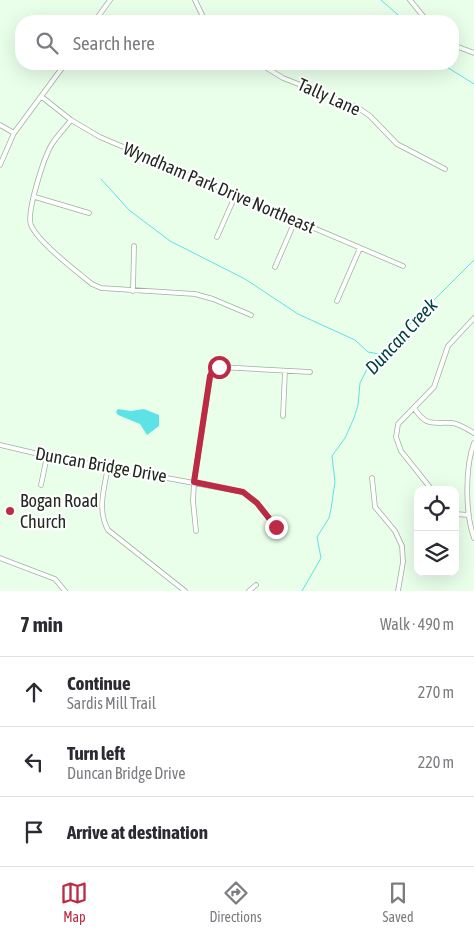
<!DOCTYPE html>
<meta charset="utf-8">
<style>
body{margin:0;font-family:"Asap Condensed",sans-serif;background:#f7f7f7;color:#2b2b33}
.controls{position:absolute;right:15px;bottom:15px;display:grid;overflow:hidden;border-radius:10px;box-shadow:0 5px 20px #0002}
.controls button{width:45px;height:45px;display:grid;place-items:center;padding:0;border:0;border-bottom:1px solid #e1e1e2;background:#fff;color:#2b2b33;font:25px sans-serif}
.stop{position:absolute;width:15px;height:15px;margin:-11px;border:4px solid #bc2b45;border-radius:50%;background:#fff}
.stop.end{background:#bc2b45;border-color:#fff;box-shadow:0 1px 5px #0008}
.list{margin:0;padding:0;list-style:none}
h2{display:flex;justify-content:space-between;align-items:center;height:65px;margin:0;padding:0 20px;font-size:21px}
h2 small{font-size:16px;font-weight:400;color:#7c7c81}
.list li{display:grid;grid-template-columns:32px 1fr auto;gap:15px;align-items:center;box-sizing:border-box;height:70px;padding:0 20px;border-top:1px solid #e1e1e2}
.list b{display:block;font-size:19px;white-space:nowrap}
.list p{margin:0;font-size:16px;white-space:nowrap;color:#7c7c81}
.list em{font-size:16px;font-style:normal;color:#7c7c81}
.icon{flex:none;width:28px;height:28px;fill:none;stroke:currentColor;stroke-width:2;stroke-linecap:round;stroke-linejoin:round}
.map{position:relative;flex:none;width:474px;height:591px;overflow:hidden}
.search{position:absolute;background:#fff;box-shadow:0 5px 20px #0002;left:15px;right:15px;top:15px;height:55px;display:flex;align-items:center;gap:12px;box-sizing:border-box;padding:0 18px;border-radius:20px;color:#7c7c81;font-size:19px}
.sheet{height:275px;background:#fff}
nav{display:flex;justify-content:space-around;align-items:center;box-sizing:border-box;height:70px;border-top:1px solid #e1e1e2;background:#fff;font-size:14px;color:#7c7c81}
nav a{display:grid;justify-items:center;gap:2px}
nav .on{color:#bc2b45}
.map>svg:first-child{display:block}
.water{fill:#5de2e6}
.lines{fill:none;stroke-linecap:round;stroke-linejoin:round}
.stream{stroke:#5de2e6;stroke-width:1}
.minor-casing{stroke:#9eb29e;stroke-width:5.5}
.minor{stroke:#fff;stroke-width:4}
.route{stroke:#bc2b45;stroke-width:6}
.poi-dot{fill:#bc2b45;stroke:#fff;stroke-width:2}
.labels{text-anchor:middle;stroke-width:4.5;stroke-linejoin:round;paint-order:stroke}
.street-label{font-size:18px;fill:#212921;stroke:#fff}
.poi-label{font-size:18px;fill:#212921;stroke:#fff;text-anchor:start}
.water-label{font-size:19px;font-style:italic;fill:#004143;stroke:#fff}
</style>
<div class="map">
<svg width="474" height="591" viewBox="0 0 474 591">
<rect width="100%" height="100%" fill="#e9ffea"/>
<path class="water" d="M118,409L131,411L144,409L159,415V426L147,435L140,424L118,415L116,412Z"/>
<g class="lines">
<path class="stream" d="M381,0L405,21
M442,64L474,84
M101,179L129,210L170,241L245,279L298,314L355,340L368,352L379,354
M302,591L321,558L317,537L329,518L331,509L335,482L332,456L345,438L354,418L358,405L360,383L369,365L474,260"/>
<defs>
<path id="minor" d="M195,0L205,21
M410,0L427,21
M95,21L110,0
M453,45L474,53
M260,64L283,78L357,107L370,116L397,144L445,169
M42,97L71,120L100,137L403,266
M71,120C65,128 57,136 52,144C44,157 26,213 31,225C38,242 76,271 92,284L101,288L195,294L213,299L251,315
M0,125L14,133
M0,165L14,133L65,64
M35,197L89,213
M217,237L236,194
M275,267L295,221
M133,291L134,246
M337,301L360,248
M414,408C427,427 431,422 452,423C460,424 467,429 474,433
M283,416L285,371
M474,443C465,467 465,513 474,538
M0,445L47,456L243,492L257,503L276,527
M108,467C104,489 97,510 108,530L185,591
M372,478L375,507L395,531L402,546L403,562L398,591
M41,485L47,456
M432,490L401,451L396,437L398,424L434,387L448,346L474,318
M455,514L469,515
M196,531L193,501L194,482L211,372L219,367L310,372
M0,558L55,579L65,591
M249,591L256,585"/>
</defs>
<use href="#minor" class="minor-casing"/>
<use href="#minor" class="minor"/>
</g>
<g class="lines">
<path class="route" d="M219,367L214,369L210,376L194,482L243,492L257,503L276,527"/>
</g>
<circle class="poi-dot" cx="10" cy="511" r="5"/>
<g class="labels">
<g class="street-label">
<text transform="translate(329 97) rotate(24)" y="6">Tally Lane</text>
<text transform="translate(219 188) rotate(23)" y="6">Wyndham Park Drive Northeast</text>
<text transform="translate(101 465) rotate(10)" y="6">Duncan Bridge Drive</text>
</g>
<g class="poi-label">
<text x="20" y="507">Bogan Road<tspan x="20" dy="21">Church</tspan></text>
</g>
<g class="water-label">
<text transform="translate(401 336) rotate(-47)" y="7">Duncan Creek</text>
</g>
</g>
</svg>
<div class="controls">
<button><svg class="icon" aria-label="locate" viewBox="0 0 24 24"><circle cx="12" cy="12" r="6"/><path d="M12 2v4M12 18v4M2 12h4M18 12h4"/></svg></button>
<button><svg class="icon" aria-label="layers" viewBox="0 0 24 24"><path d="M12 4l9 5-9 5-9-5zM3 14l9 5 9-5"/></svg></button>
</div>
<div class="stop" style="left:219px;top:367px"></div>
<div class="stop end" style="left:276px;top:527px"></div>
<div class="search"><svg class="icon" aria-label="search" viewBox="0 0 24 24"><circle cx="10" cy="10" r="6"/><path d="M15 15l6 6"/></svg>Search here</div>
</div>
<section class="sheet">
<h2>7 min<small>Walk · 490 m</small></h2>
<ul class="list">
<li><svg class="icon" aria-label="ahead" viewBox="0 0 24 24"><path d="M12 20V5M6 11l6-6 6 6"/></svg><div><b>Continue</b><p>Sardis Mill Trail</p></div><em>270 m</em></li>
<li><svg class="icon" aria-label="left" viewBox="0 0 24 24"><path d="M17 20v-9H6M10 6l-5 5 5 5"/></svg><div><b>Turn left</b><p>Duncan Bridge Drive</p></div><em>220 m</em></li>
<li><svg class="icon" aria-label="arrive" viewBox="0 0 24 24"><path d="M6 21V4h12l-3 4 3 4H6"/></svg><div><b>Arrive at destination</b></div></li>
</ul>
</section>
<nav>
<a class="on"><svg class="icon" aria-label="map" viewBox="0 0 24 24"><path d="M3 6l6-2 6 2 6-2v14l-6 2-6-2-6 2zM9 4v14M15 6v14"/></svg>Map</a>
<a><svg class="icon" aria-label="directions" viewBox="0 0 24 24"><path d="M12 3l9 9-9 9-9-9zM9 14v-3h6M13 9l2 2-2 2"/></svg>Directions</a>
<a><svg class="icon" aria-label="saved" viewBox="0 0 24 24"><path d="M7 4h10v16l-5-4-5 4z"/></svg>Saved</a>
</nav>
